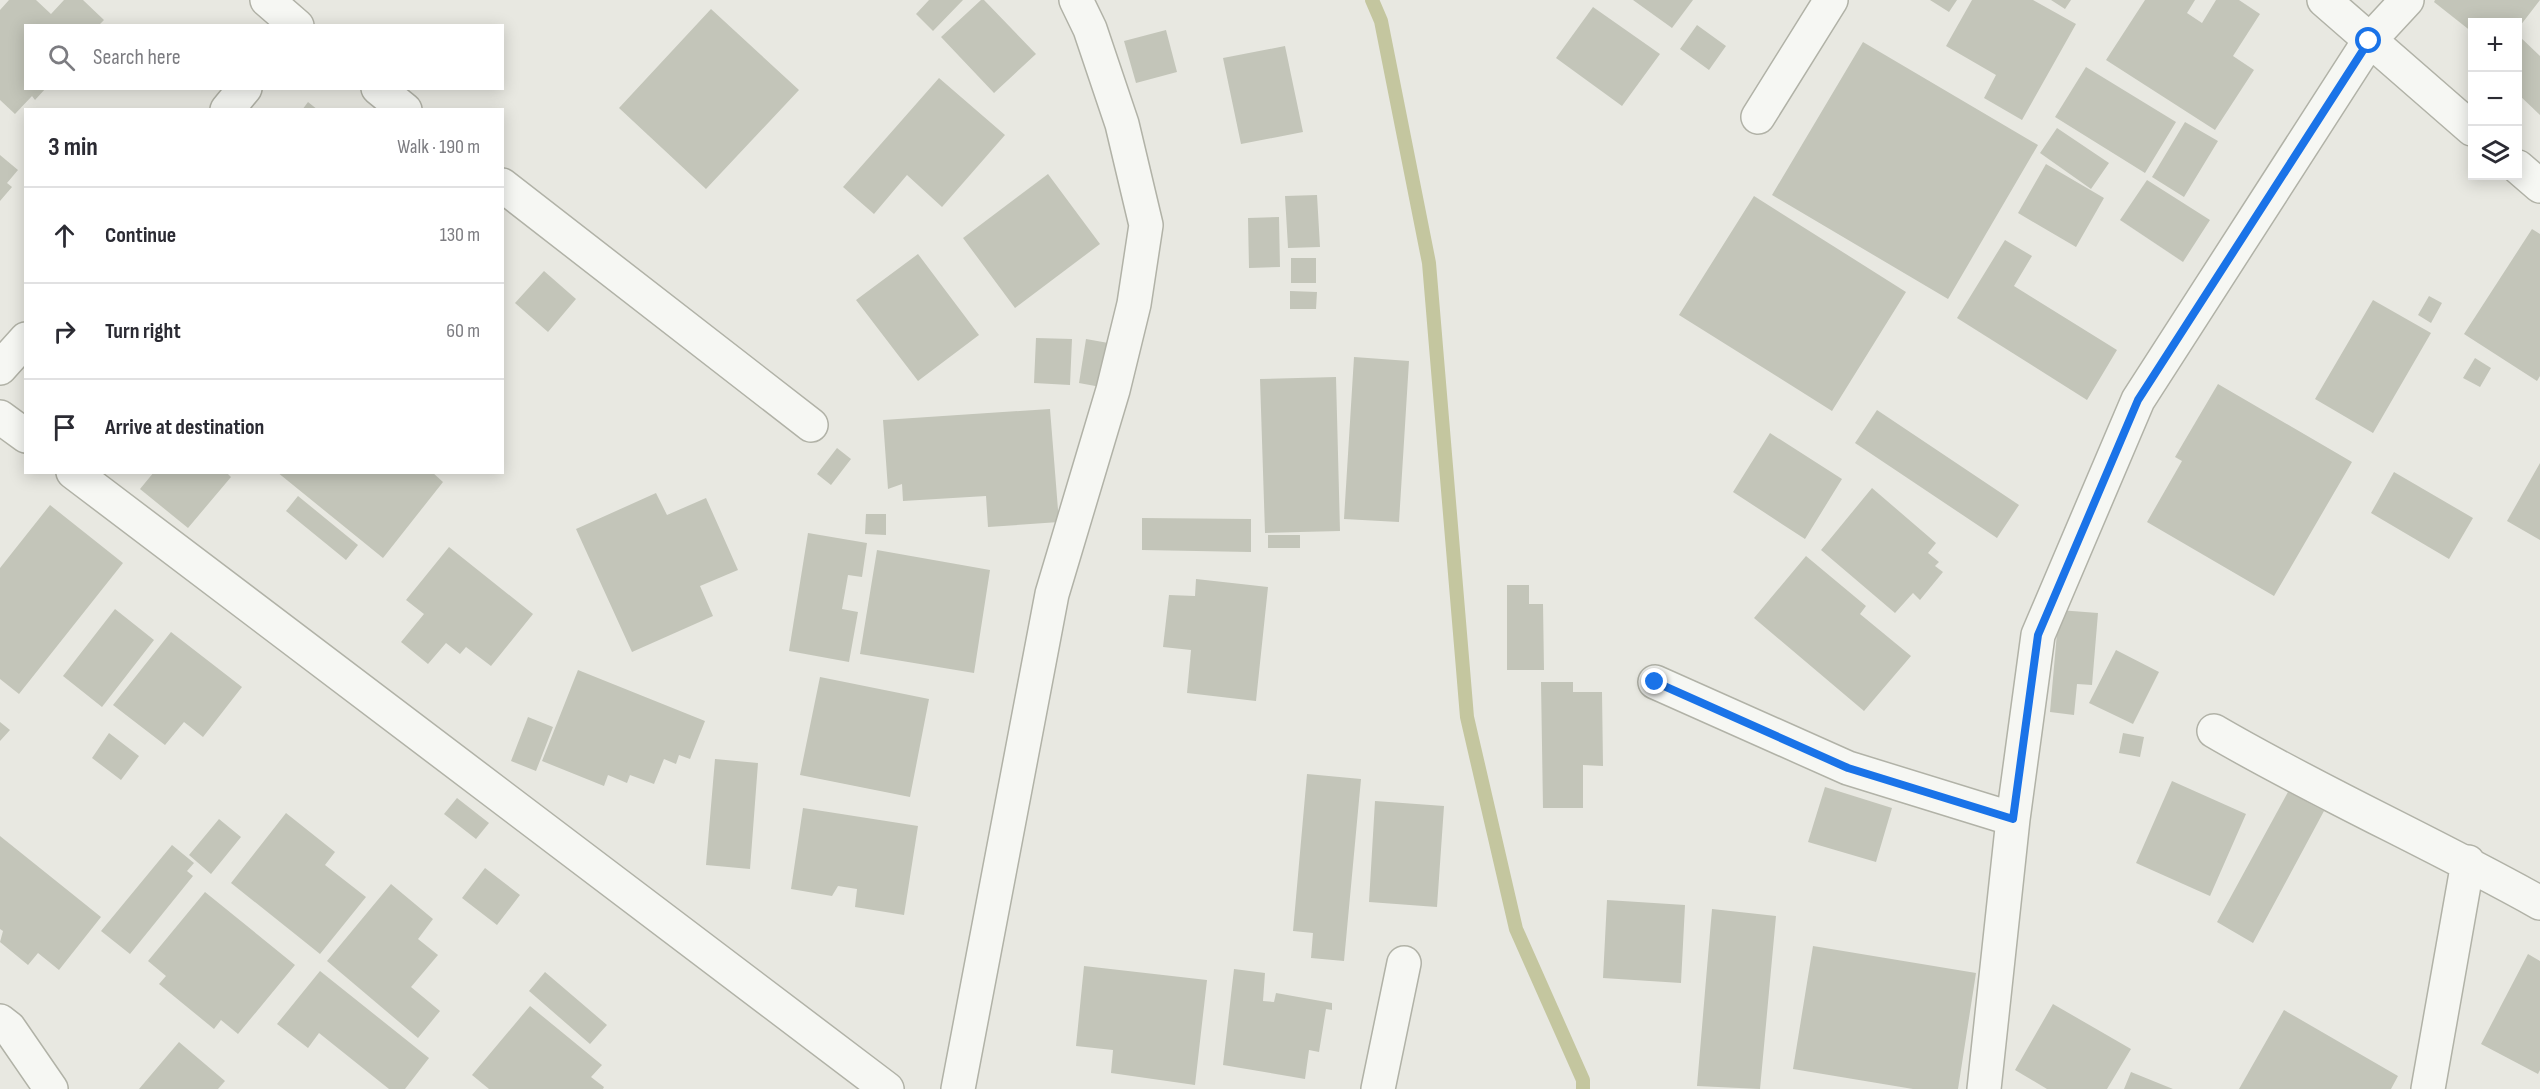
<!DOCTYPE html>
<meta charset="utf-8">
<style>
body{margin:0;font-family:"Sofia Sans Condensed",sans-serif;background:#f7f7f7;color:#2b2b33}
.controls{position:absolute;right:18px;top:18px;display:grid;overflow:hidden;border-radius:0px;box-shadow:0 3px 15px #0003}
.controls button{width:54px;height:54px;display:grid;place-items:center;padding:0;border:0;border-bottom:2px solid #e1e1e2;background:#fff;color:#2b2b33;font:30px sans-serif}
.stop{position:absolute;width:18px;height:18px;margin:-14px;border:4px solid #1a73e8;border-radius:50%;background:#fff}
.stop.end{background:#1a73e8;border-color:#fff;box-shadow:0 2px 6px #0008}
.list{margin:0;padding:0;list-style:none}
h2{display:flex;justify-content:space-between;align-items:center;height:78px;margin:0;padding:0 24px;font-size:26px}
h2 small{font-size:20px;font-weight:400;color:#7c7c81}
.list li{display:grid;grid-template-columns:39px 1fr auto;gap:18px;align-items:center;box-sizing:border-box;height:96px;padding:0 24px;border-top:2px solid #e1e1e2}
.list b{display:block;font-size:22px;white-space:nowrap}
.list em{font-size:20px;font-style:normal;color:#7c7c81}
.icon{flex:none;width:33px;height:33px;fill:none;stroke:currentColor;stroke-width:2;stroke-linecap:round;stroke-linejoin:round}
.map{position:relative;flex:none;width:2540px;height:1089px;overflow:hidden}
.search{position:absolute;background:#fff;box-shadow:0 3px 15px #0003;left:24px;top:24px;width:480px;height:66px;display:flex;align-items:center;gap:15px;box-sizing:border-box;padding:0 21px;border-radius:0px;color:#7c7c81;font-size:22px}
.panel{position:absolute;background:#fff;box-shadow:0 3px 15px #0003;left:24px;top:108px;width:480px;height:366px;border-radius:0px}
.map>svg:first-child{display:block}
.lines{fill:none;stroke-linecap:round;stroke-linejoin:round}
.stream{stroke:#c4c69f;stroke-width:14}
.building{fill:#c3c5b9}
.minor-casing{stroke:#b1b2a7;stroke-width:36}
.minor{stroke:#f6f7f3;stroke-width:33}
.route{stroke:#1a73e8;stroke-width:8}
</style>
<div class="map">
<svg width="2540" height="1089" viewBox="0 0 2540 1089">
<rect width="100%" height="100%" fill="#e8e8e1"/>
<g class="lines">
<path class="stream" d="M1372,0L1381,21L1429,263L1467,717L1516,929L1583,1080V1089"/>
</g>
<path class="building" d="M9,0H36L51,14L64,0H83L104,20L98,26H26V88H46L35,100L32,96L15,114L0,100V10Z
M929,0H963L933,31L916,14Z
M981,0H984L1036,54L994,93L941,37Z
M1633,0H1693L1672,28Z
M1930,0H1957L1949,12Z
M1972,0H2033L2076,24L2022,120L1984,98L1996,75L1946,46Z
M2051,0H2071L2065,9Z
M2145,0H2195L2187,13L2202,23L2216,0H2239L2260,14L2233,56L2254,70L2215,130L2106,60Z
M2435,0H2540L2520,26L2511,20L2509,22H2472V32L2434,2Z
M1593,7L1660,54L1622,106L1556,58Z
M711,9L799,90L706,189L619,108Z
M1697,25L1726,46L1709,70L1680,49Z
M1166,30L1177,72L1136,83L1124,41Z
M2518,35L2540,56V115L2518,94Z
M1863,42L2038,145L1948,299L1772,195Z
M1285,46L1303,132L1241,144L1223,58Z
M2086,67L2176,122L2145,173L2055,117Z
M939,78L1005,135L942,207L907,175L874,214L843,187Z
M308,102L318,110H302Z
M2185,122L2218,141L2184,197L2152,177Z
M2057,128L2109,163L2091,189L2040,153Z
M0,155L18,170L7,183L12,187L0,201Z
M2046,164L2104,198L2076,247L2018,213Z
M1048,174L1100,244L1015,308L963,238Z
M2147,180L2210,220L2183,262L2120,220Z
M1317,195L1320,247L1288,248L1285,196Z
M1754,196L1906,292L1832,411L1679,315Z
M1279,217L1280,267L1249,268L1248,218Z
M2532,229L2540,234V376L2537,381L2464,334Z
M2005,240L2032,256L2014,286L2117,350L2087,400L1957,318Z
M918,254L979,335L918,381L856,300Z
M1291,258H1316V283H1291Z
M544,271L576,299L548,332L515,303Z
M1290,291L1317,292L1316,309H1290Z
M2429,296L2442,303L2431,323L2418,315Z
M2373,300L2431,333L2373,433L2315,399Z
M1036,338L1072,339L1070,385L1034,383Z
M1086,339L1114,344L1106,388L1079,383Z
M1354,357L1409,361L1399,522L1344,519Z
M2475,358L2491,368L2480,387L2463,378Z
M1336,377L1340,531L1265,533L1260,379Z
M2218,384L2352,462L2274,596L2147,522L2182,461L2175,457Z
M1050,409L1059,522L988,527L986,496L903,501L902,484L888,489L883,420Z
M1877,410L2019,505L1997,538L1855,443Z
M1770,433L1842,479L1805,539L1733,492Z
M837,448L851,459L831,485L817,474Z
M2540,463V540L2507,521Z
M154,472H226L231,477L188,528L140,489Z
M277,472H432L443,482L383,558Z
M2394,472L2473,518L2449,559L2371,513Z
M1872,488L1936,543L1928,553L1939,562L1935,566L1943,572L1920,600L1913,593L1895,613L1821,550Z
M656,493L667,515L706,498L738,570L700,586L713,616L632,652L576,529Z
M298,496L358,545L346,560L286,511Z
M50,505L123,563L19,694L0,679V568Z
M866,514H886V535L865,534Z
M1142,518L1251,519V552L1142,550Z
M808,533L867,543L862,577L848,575L842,609L858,612L849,662L789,651Z
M1268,535H1300V548H1268Z
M449,547L533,614L491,666L466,647L460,654L446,643L428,664L401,642L424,614L406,600Z
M877,550L990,570L974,673L860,654Z
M1806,556L1866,606L1860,614L1911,656L1864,711L1754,618Z
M1196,579L1268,587L1256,701L1187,693L1191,650L1163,647L1169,595L1195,596Z
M1507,585H1529V604H1543L1544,670H1507Z
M115,609L154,640L102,707L63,676Z
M2059,610L2098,613L2092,685L2077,684L2074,715L2050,712Z
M171,632L242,687L203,737L184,722L165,745L113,705Z
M2116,650L2159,672L2133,724L2089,703Z
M578,670L705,721L690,759L679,755L676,764L664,759L654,784L630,775L627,783L608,775L604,786L542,761Z
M820,677L929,699L910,797L800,775Z
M1541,682H1573V692H1602L1603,766L1583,765V808H1543Z
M528,717L553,727L536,771L511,761Z
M0,722L10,730L0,741Z
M109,733L139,756L121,780L92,758Z
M2123,733L2144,737L2140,757L2119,753Z
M715,759L758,763L750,869L706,865Z
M1307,774L1361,779L1344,961L1311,958L1313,933L1293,931Z
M2172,781L2246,814L2210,896L2136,863Z
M1825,787L1892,808L1876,862L1808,842Z
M2288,792L2324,811L2253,943L2217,922Z
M457,798L489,823L476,839L444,814Z
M1375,801L1444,806L1437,907L1369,902Z
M803,808L918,826L904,915L855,907L857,889L838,886L832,896L791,889Z
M286,813L335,852L325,865L366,897L320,954L231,883Z
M219,819L241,837L211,874L189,855Z
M0,836L101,917L59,970L38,953L28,965L0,942L3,931L0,929Z
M172,845L194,863L187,871L193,876L130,954L101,931Z
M485,868L520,895L497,925L462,898Z
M391,884L433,919L418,939L438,955L411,987L440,1011L418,1038L327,961Z
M205,892L295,965L238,1034L221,1020L214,1029L159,984L166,976L148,961Z
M1607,900L1685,905L1681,983L1603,978Z
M1712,909L1776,916L1760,1089L1697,1086Z
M1813,946L1976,973L1958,1089H1913L1793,1069Z
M2528,954L2540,961V1070L2538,1074L2481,1044Z
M1084,966L1207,980L1195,1085L1111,1073L1113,1050L1076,1046Z
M1234,969L1265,973L1263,1001L1274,1002L1276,993L1332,1003V1010L1326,1009L1319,1052L1309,1050L1305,1079L1223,1065Z
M320,971L429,1058L405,1089H389L319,1033L308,1048L277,1024Z
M545,972L607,1025L590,1044L529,991Z
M2053,1004L2131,1049L2107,1089H2047L2015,1070Z
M530,1006L602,1065L591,1077L604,1087L603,1089H489L472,1075Z
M2284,1010L2398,1076L2391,1089H2239Z
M179,1042L225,1081L218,1089H139Z
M2131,1072L2173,1089H2124Z"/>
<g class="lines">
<defs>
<path id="minor" d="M267,0L297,26
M2324,0L2472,129
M378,88L405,110
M227,110L245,88
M1758,117L1831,0
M2518,167L2540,186
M502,185L811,425
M0,368L26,339
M0,417L26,436
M73,472L887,1089
M1655,682L1848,768L2013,819
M2214,731C2320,793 2433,843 2540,903
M0,1021L9,1028L51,1089
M958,1089L1052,594L1113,390L1134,304L1146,225L1122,124L1090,29L1076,0
M1378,1089L1404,963
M1984,1089L2013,819L2038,635L2138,400L2369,41L2407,0
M2428,1089L2468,862"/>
</defs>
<use href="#minor" class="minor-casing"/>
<use href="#minor" class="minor"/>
</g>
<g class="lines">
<path class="route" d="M1655,682L1848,768L2013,819L2038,635L2138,400L2369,41"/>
</g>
</svg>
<div class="controls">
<button>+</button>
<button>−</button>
<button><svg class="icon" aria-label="layers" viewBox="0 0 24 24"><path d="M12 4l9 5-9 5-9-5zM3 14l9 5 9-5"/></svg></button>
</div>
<div class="stop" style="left:2369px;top:41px"></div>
<div class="stop end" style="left:1655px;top:682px"></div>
<div class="search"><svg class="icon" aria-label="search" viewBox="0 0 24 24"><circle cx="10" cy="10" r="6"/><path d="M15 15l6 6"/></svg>Search here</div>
<section class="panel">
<h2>3 min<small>Walk · 190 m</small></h2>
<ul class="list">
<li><svg class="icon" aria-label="ahead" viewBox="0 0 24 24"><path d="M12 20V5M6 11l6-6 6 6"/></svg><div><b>Continue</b></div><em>130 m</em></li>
<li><svg class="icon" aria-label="right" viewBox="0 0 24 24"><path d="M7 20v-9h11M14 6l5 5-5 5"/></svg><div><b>Turn right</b></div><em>60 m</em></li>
<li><svg class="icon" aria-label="arrive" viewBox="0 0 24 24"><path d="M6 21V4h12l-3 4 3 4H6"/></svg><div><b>Arrive at destination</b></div></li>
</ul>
</section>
</div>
